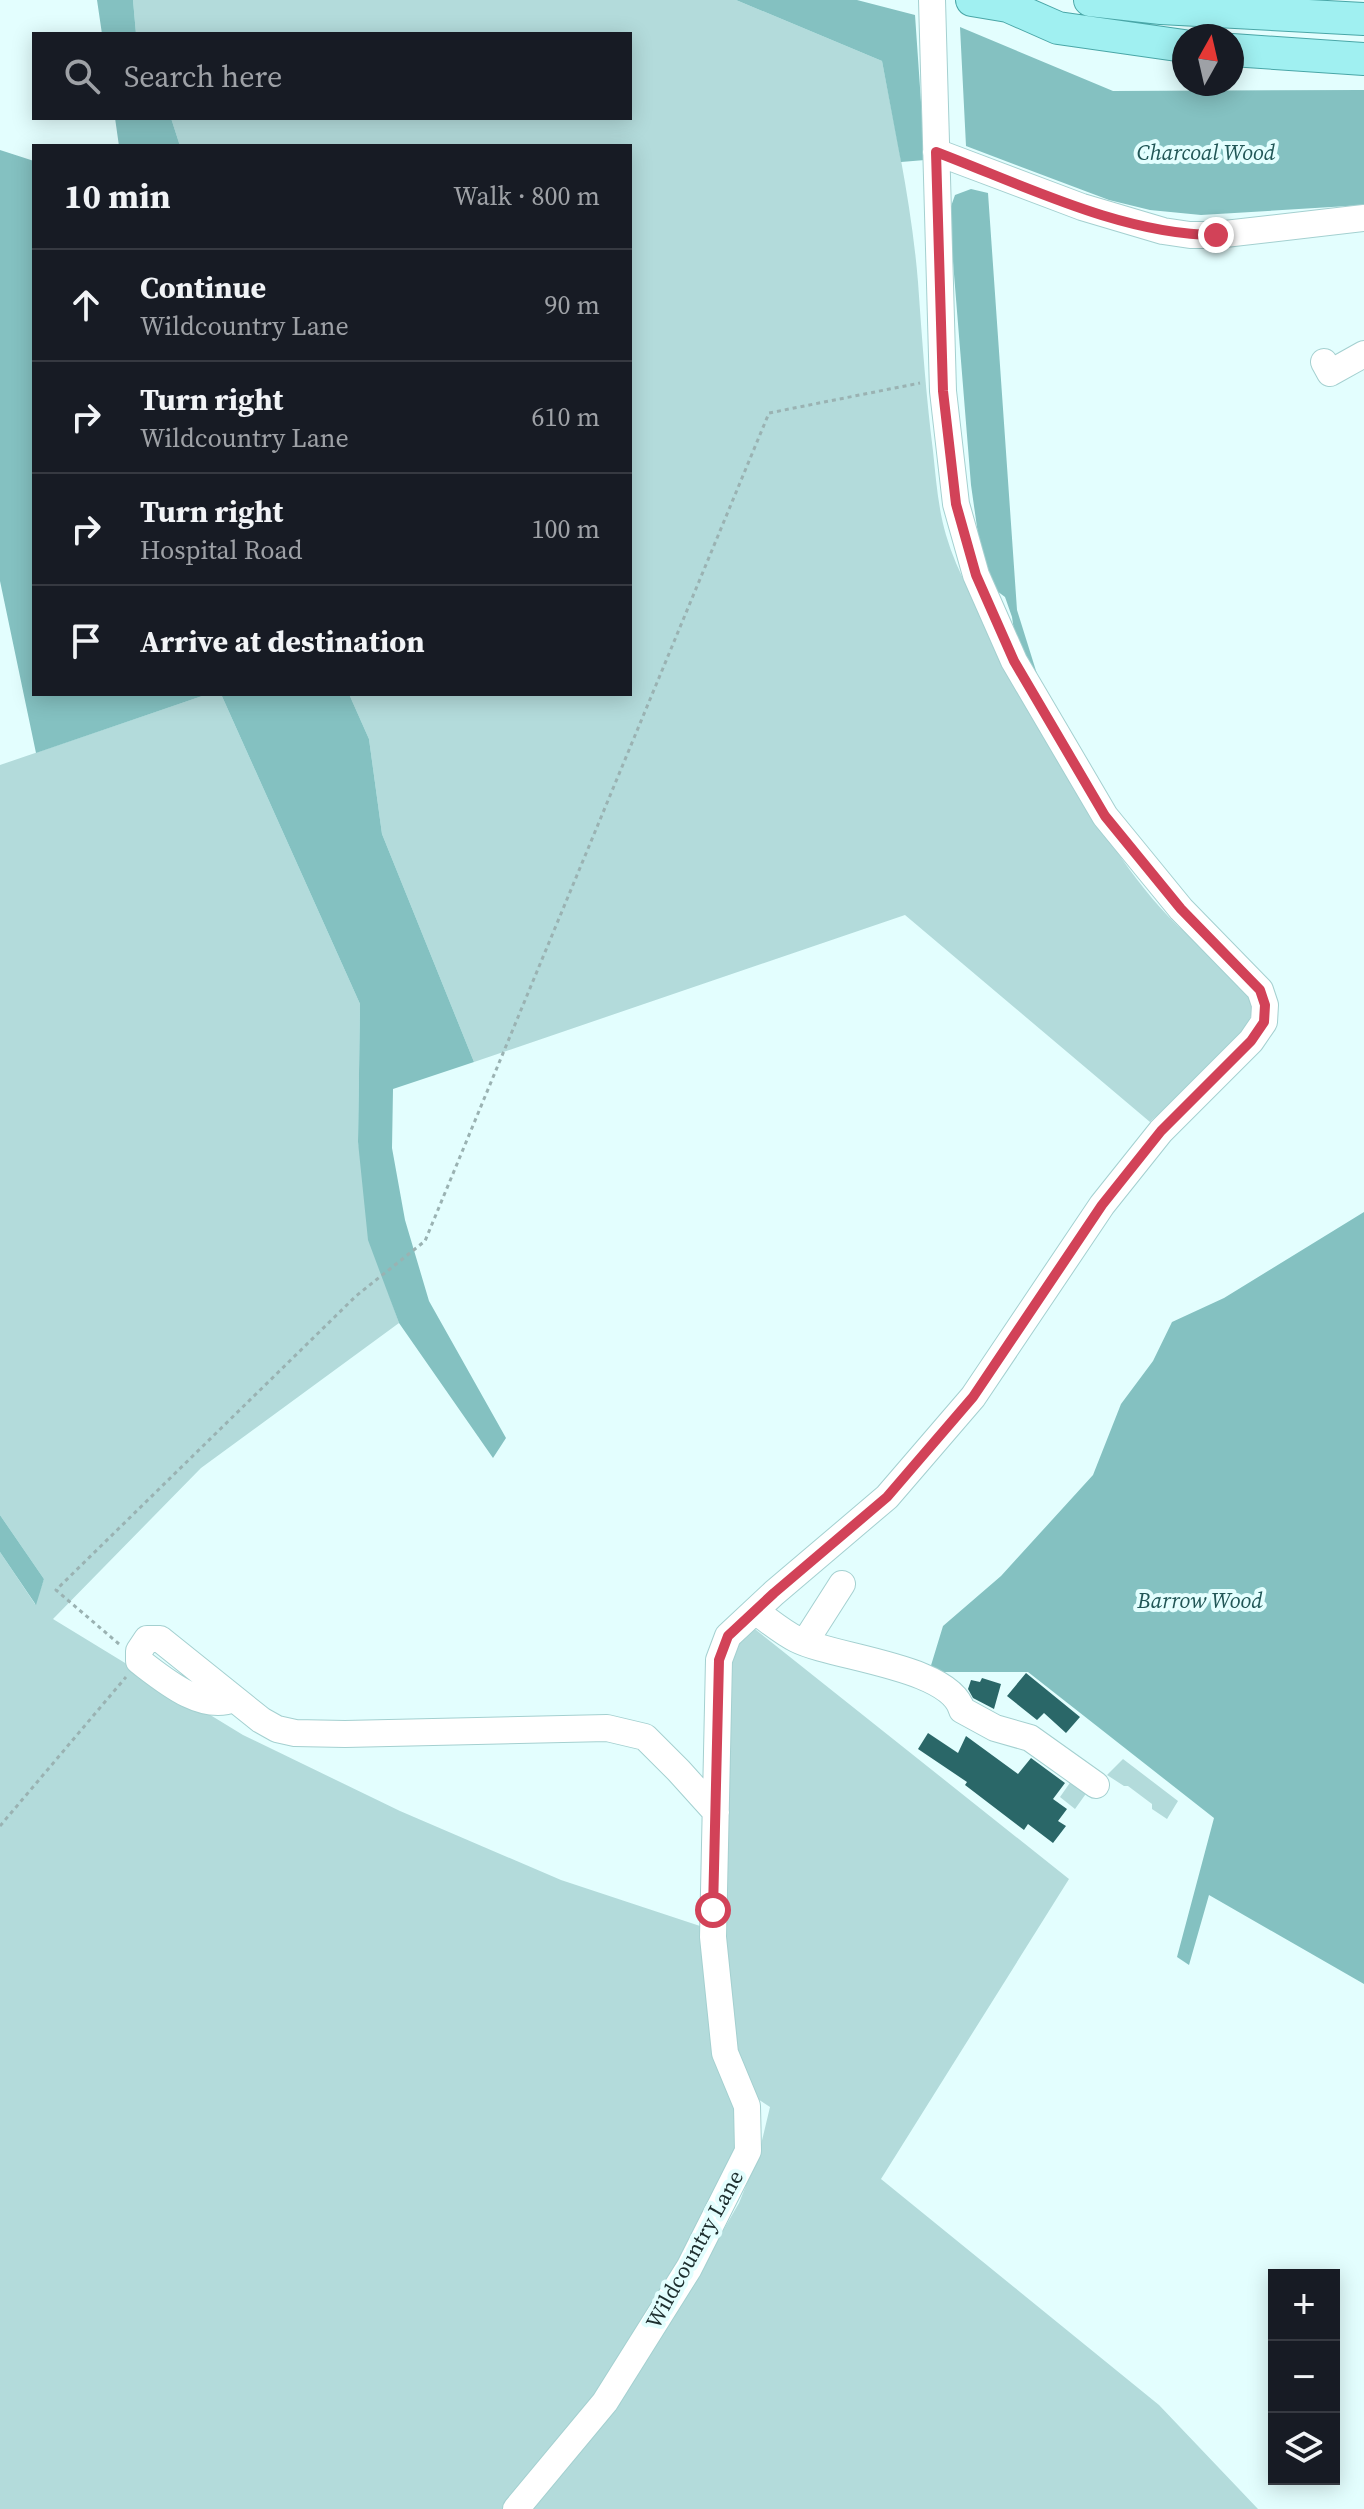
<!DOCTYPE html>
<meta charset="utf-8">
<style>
body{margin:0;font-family:"Source Serif 4",serif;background:#242831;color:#f1f3f6}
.controls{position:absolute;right:24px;bottom:24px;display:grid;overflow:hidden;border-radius:0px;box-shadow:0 4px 20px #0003}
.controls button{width:72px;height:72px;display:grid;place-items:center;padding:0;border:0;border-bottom:2px solid #363941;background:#171b24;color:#f1f3f6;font:40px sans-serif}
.compass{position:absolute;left:1172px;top:24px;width:72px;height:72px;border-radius:50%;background:#171b24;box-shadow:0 4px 20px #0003;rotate:8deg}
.stop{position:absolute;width:24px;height:24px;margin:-18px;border:6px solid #d24258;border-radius:50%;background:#fff}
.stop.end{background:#d24258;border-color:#fff;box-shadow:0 2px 8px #0008}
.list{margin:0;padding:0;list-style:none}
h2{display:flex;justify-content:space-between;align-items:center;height:104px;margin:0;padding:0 32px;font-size:34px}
h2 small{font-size:26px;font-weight:400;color:#9ea1a6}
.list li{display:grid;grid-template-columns:52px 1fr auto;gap:24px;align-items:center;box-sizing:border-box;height:112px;padding:0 32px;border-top:2px solid #363941}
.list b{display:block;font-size:30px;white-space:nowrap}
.list p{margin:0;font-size:26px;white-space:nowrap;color:#9ea1a6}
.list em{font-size:26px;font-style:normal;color:#9ea1a6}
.icon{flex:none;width:44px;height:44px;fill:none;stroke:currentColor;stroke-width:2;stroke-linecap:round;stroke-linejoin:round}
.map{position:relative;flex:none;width:1364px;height:2509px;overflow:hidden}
.search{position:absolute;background:#171b24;box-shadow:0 4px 20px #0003;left:32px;top:32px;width:600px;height:88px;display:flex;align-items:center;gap:20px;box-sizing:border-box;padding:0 28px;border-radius:0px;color:#9ea1a6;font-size:30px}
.panel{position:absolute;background:#171b24;box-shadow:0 4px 20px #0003;left:32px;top:144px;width:600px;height:552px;border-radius:0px}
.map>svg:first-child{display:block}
.green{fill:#b3dbdb}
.forest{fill:#84c1c1}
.building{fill:#2a6768}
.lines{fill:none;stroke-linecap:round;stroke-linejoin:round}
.minor-casing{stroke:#a4d0d0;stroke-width:28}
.major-casing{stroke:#49a6a7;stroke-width:34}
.path{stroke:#9ab2b2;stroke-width:3;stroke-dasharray:4 4;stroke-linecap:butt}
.minor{stroke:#fff;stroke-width:26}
.major{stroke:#a0f0f1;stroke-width:32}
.route{stroke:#d24258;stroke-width:10}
.labels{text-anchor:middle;stroke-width:8;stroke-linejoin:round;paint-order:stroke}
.park-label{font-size:22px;font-style:italic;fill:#215656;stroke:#e3fefe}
.street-label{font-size:22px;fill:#1e2f2f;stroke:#e3fefe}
</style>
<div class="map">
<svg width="1364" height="2509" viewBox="0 0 1364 2509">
<rect width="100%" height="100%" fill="#e3fefe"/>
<path class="green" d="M133,0H736L882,61C896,134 912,208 918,282C922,339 926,395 933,451C936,479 938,508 946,535C957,573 979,609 998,644C1020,684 1043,725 1065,766C1096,820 1131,880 1176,924C1193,941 1254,983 1253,1006C1252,1039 1175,1099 1150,1122L905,915L474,1062L382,834L369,739L349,694H630V146H180L171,118H630V34H136Z
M208,694H221L360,1004L358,1142L387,1289L399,1323L201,1468L53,1619L243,1735L400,1811L561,1880L700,1926L709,2018L737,2108L739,2143L683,2266L596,2398L506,2509H0V1552L35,1604L44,1579L0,1515V765Z
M751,1626L1069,1879L881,2179L1159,2405L1258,2509H533L582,2449L669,2324L739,2203L759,2153L770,2107L750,2094L740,2074L723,1950L730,1663L735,1649Z
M1123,1759L1178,1801L1167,1819L1152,1809V1804L1128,1786H1124L1107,1775Z
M1074,1777L1090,1788L1075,1809L1060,1797Z"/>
<path class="forest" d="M97,0H133L136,34H102Z
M736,0H857L915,15L925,160L901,162L882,61Z
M960,27L1113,91L1364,90V205L1201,215L1150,210L1109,200L966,146Z
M115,118H171L180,146H119Z
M0,150L34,161V694H208L36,753L0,581Z
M971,189L988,193L1017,610L1037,674L1029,669L1016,644L1012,617L1005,597L997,591L989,579L979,541L971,485L949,212L955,195Z
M221,694H349L369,739L382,834L474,1062L393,1089L392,1148L405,1220L429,1301L506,1438L493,1458L399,1323L368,1240L358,1142L360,1004Z
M1364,1212V1984L1209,1895L1189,1965L1177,1957L1214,1818L1028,1672H929L943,1626L1001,1576L1093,1475L1121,1404L1153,1361L1172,1322L1224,1298Z
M0,1515L44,1579L36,1605L0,1552Z"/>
<path class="building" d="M1026,1673L1080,1717L1066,1733L1044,1713L1037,1720L1007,1696Z
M982,1678L1001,1684L994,1709L973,1698L968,1689L971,1680L980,1682Z
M928,1733L958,1753L966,1736L1018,1774L1031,1758L1065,1783L1053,1799L1067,1809L1058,1821L1066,1826L1053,1843L1028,1824L1024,1830L965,1785L967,1782L918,1749Z"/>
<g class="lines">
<defs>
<path id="minor" d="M936,152L1082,207L1163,231L1190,235H1216L1364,218
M1324,362L1330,373L1364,354
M755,1611C768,1620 782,1632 796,1639C833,1658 950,1666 962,1710L995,1728L1030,1738L1096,1785
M805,1642L842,1584
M234,1699C201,1712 164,1680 139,1661V1651L147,1639H160L261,1720L277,1729L295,1733L345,1734L607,1728L645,1737L679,1771L716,1812
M516,2509L605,2402L689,2268L748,2151L747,2106L725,2053L713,1937L719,1660L728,1636L774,1593L887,1497L973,1397L1102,1205L1161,1131L1251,1041L1264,1022L1265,1005L1260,990L1181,909L1105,816L1014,661L976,575L956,504L943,391L932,0"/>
<path id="major" d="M972,0L1008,6L1058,28L1184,46
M1090,0L1161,8L1364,19
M1232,50L1364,59"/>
</defs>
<use href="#minor" class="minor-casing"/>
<use href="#major" class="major-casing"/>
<path class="path" d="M119,1644L56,1590L356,1296L425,1241L769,413L920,383
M0,1826L126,1677"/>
<use href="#minor" class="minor"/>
<use href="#major" class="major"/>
</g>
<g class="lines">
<path class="route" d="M713,1910L719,1660L728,1636L774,1593L887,1497L973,1397L1102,1205L1161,1131L1251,1041L1264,1022L1265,1005L1260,990L1181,909L1105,816L1014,661L976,575L956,504L943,391L936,152C1023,185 1123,235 1216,235"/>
</g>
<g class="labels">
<g class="park-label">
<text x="1206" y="160">Charcoal Wood</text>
<text x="1200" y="1608">Barrow Wood</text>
</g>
<g class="street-label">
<text transform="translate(694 2249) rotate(-61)" y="8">Wildcountry Lane</text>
</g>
</g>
</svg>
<div class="controls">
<button>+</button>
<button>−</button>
<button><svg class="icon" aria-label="layers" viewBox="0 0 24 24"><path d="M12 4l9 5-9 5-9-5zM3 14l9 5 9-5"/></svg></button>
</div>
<svg class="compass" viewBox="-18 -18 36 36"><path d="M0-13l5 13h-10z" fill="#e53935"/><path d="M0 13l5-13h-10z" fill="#9ea1a6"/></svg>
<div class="stop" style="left:713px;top:1910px"></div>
<div class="stop end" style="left:1216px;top:235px"></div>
<div class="search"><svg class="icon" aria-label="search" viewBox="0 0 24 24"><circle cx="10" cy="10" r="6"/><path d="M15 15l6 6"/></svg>Search here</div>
<section class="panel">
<h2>10 min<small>Walk · 800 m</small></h2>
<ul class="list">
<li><svg class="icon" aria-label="ahead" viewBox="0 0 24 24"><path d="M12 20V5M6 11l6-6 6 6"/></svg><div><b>Continue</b><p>Wildcountry Lane</p></div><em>90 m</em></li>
<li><svg class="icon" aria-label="right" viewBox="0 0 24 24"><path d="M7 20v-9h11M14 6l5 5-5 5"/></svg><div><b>Turn right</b><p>Wildcountry Lane</p></div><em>610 m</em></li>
<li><svg class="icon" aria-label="right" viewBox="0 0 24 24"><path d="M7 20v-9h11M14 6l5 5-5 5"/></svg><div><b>Turn right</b><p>Hospital Road</p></div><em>100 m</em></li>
<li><svg class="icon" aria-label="arrive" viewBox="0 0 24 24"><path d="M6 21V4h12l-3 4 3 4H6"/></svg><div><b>Arrive at destination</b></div></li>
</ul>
</section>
</div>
